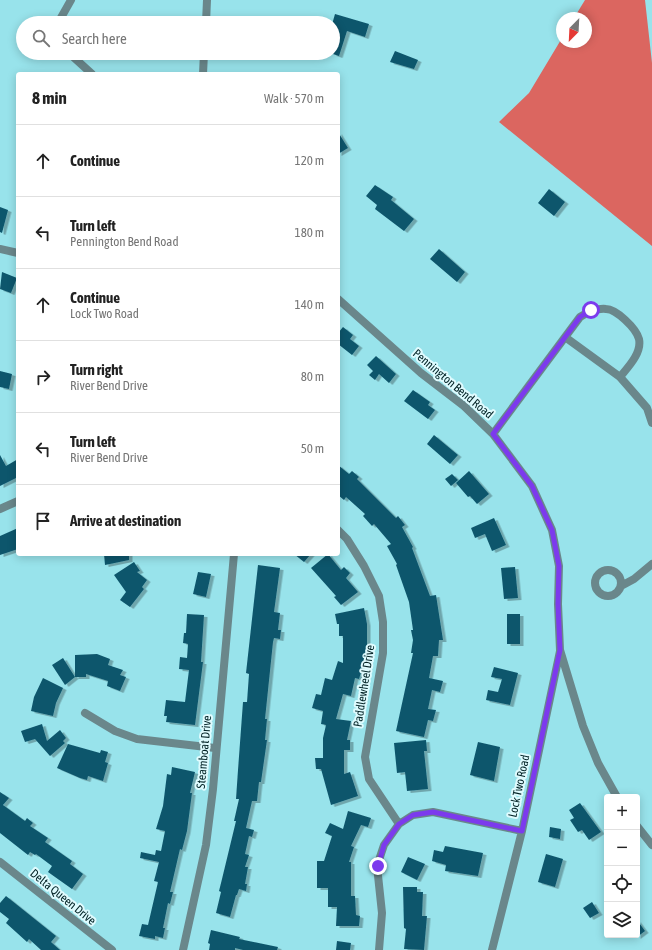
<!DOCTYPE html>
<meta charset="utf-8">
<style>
body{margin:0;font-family:"Asap Condensed",sans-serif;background:#f2f2f2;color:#222}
.controls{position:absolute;right:12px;bottom:12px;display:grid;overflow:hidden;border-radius:4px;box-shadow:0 2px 10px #0003}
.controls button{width:36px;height:36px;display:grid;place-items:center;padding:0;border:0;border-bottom:1px solid #e0e0e0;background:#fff;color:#222;font:20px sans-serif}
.compass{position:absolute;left:556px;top:12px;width:36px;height:36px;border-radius:50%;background:#fff;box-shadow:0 2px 10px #0003;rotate:204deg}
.stop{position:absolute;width:12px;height:12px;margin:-9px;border:3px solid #7c3aed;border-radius:50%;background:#fff}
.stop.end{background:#7c3aed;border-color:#fff;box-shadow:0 1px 4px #0008}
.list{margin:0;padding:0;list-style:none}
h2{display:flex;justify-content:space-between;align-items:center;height:52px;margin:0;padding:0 16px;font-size:17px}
h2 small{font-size:13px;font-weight:400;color:#767676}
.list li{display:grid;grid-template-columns:26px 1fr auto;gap:12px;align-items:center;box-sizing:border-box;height:72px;padding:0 16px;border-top:1px solid #e0e0e0}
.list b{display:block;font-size:15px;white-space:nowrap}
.list p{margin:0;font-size:13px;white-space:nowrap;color:#767676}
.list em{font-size:13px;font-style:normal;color:#767676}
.icon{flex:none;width:22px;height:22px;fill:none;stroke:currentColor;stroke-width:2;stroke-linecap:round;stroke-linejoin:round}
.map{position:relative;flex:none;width:652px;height:950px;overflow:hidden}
.search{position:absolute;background:#fff;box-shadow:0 2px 10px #0003;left:16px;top:16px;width:324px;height:44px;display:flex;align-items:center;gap:10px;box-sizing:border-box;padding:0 14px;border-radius:22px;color:#767676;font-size:15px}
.panel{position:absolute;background:#fff;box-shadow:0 2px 10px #0003;left:16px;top:72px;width:324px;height:484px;border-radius:4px}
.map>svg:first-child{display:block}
.forest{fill:#db6660}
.building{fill:#0f566c;filter:url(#shadow)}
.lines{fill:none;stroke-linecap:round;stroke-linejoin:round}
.street{stroke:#6a878b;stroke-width:8}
.route{stroke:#7c3aed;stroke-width:5}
.labels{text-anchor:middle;stroke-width:4;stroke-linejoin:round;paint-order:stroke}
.street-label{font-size:12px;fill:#012124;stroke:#dffbfe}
</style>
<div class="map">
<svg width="652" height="950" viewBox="0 0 652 950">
<defs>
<filter id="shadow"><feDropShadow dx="3.5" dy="2" stdDeviation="0" flood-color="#0004"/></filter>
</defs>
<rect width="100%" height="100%" fill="#98e3eb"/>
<path class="forest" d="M585,0H645L652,63V246L499,122L529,93L562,38V42H586V18H574Z"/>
<path class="building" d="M335,14L369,24L365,37L347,31L339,56L333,54V21Z
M395,51L418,60L414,69L390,62Z
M338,132L348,148L338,154Z
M375,185L393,197L391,200L414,219L404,231L375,209L377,205L366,196Z
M549,189L565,202L554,216L538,203Z
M0,207L8,210L2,233L0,232Z
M439,249L465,272L457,282L430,259Z
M2,272L17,278L11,293L0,289Z
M343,327L353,335L350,339L359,346L352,355L338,344V333Z
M376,356L396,374L389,383L379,374L375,380L369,375L373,371L367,365Z
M0,371L12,374L9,389L0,387Z
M413,390L430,402L428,405L435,410L428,419L404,401Z
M434,435L458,455L450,464L427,444Z
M0,455L6,466L18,459V477L0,486Z
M338,465L349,474L352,471L359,477L357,479L396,518L398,516L405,525L402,527L413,547L412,548L430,596L436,595L443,640H439L438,656H433L429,678L443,681L440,692L432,690L428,709L436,710L433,721L428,720L424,737L396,731L413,653H411L413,640L411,630H413L409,602L396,565L397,564L387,546L391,544L374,524L372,526L363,516L365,514L346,497L344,500L338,495Z
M469,471L489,494L477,504L470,496L468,497L456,483Z
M452,474L458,480L451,486L445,479Z
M494,518L506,545L492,551L485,534L475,538L471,528Z
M18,528V549L0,555V536Z
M104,554H129V560L105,565Z
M294,554H311L304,562Z
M328,554L341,570L344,567L350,573L346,578L358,592L341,605L334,597L336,596L311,568Z
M134,562L140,571L137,572L147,580L142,587L144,589L130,607L120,600L126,592L114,575Z
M258,565L280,568L274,612L280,613L278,630H281L280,639L274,638L273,642L265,719H267L265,740H267L261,782H259L257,801H252L246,828L254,830L252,837L249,836L245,854L249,855L245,867H248L245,884H247L246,891L239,889L237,895H236L230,917L216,913L221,892L219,891L222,879L236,821H234L239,799H236L238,770L243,702H247L249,674L246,673Z
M515,567L518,598L504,599L501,568Z
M198,572L211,574L206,597L193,594Z
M364,608L367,624V659H365L359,679L355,678L351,696L343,694L336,719L351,721L347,740H350V750H344V774L350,772L358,796L331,805L321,769H316L315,758H323V738L326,725L321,724L323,711L312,708L316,694L321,695L325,678L332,680L338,661L343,663V636H339V624H337L335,614Z
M187,614L204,615L201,662H203L195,725L166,722L167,716H164L166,700L185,702L189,670L179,669L180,657L187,658L188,644L183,643L184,633H186Z
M507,614H520V644H507Z
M97,654L110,659L108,665L123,670L120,675L126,677L120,691L107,686L108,681L86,674V677H75L65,685L52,665L63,658L75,677V655Z
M494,667L518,673L510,705L486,700L488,690L498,692L502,679L491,677Z
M43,678L63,688L56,703L53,716L31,711L34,697Z
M42,724L47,741L60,730L66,738L63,741L65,743L50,756L35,739L25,742L21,731Z
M426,740L427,751H424L428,789L407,791L405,772L397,773L394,743Z
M478,742L500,747L494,781L470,775Z
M68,744L100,753L101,750L108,752L105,762L108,763L103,781L88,776L87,780L80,778L57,768Z
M172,767L195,772L190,793H192L187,831L182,850L180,849L170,892H173L170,904L168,903L163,928H165L163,938L155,936V939L139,936L142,924L148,925L158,882L154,881L159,862L140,858L141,852L155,855L156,850L161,851L165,831L156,829L163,806L167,774L171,775Z
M0,792L9,798L3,805L25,821L27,818L33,823L30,826L48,838L45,842L72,861L70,864L83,874L72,889L48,872L52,866L36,854L35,855L30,852L28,855L0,833Z
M580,803L601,832L589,840L582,830L578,832L570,820L574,818L569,810Z
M348,811L371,818L368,827L361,825L351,846L354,847L349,862H351V896H355L356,915L360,916L359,926H336L337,907H328V888H317V861H324L332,836L325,833L330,823L343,829Z
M550,827L561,829L560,839L549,837Z
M445,846L483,853L478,876L445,871L446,865L432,861L434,850L443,852Z
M546,854L563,859L555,887L538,882Z
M408,857L425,864L417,880L401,872Z
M403,887H417V892H423L422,916H427L424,950L404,949L406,929L404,928Z
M6,896L56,936L51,942L60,950H41L29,939L27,942L6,923L9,919L0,912V903Z
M592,902L599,913L590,918L583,908Z
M637,920L645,931L637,937Z
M211,930L240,937L239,939L278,947L277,950H243L235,948V950H209L210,944L208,943Z
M337,941L351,943L350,950H336Z"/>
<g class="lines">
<path class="street" d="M58,23L71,0
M206,23L207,0
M69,53L92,74
M203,74L204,53
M0,249L18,253
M338,299L421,373L464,406L493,434L532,486L552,530L559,566L558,604L560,650L583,726L598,763L617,797
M565,337L620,377
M493,434L580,317C588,312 596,308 606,309C616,309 636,328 639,339C642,353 628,367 620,377L647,408L652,423
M0,509L18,501
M338,530L347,539L364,566L379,596L383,622V653L365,757L369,779L399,824
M595 583a13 13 0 1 1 26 0a13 13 0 1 1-26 0Z
M621,586L634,579L652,564
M85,713L115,731L137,739L215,748
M637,826L652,845
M0,862L112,950
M183,950L206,845L213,789L234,554
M379,950L382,913L377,866L384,845L399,824L413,815L433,812L522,831
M492,950L522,831L560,651"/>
</g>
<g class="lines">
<path class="route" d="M378,866L384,845L399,824L413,815L433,812L522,831L560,650L558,604L559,566L552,530L532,486L493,434L580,317L591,310"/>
</g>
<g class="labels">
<g class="street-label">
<text transform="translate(453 384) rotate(40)" y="4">Pennington Bend Road</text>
<text transform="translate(364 686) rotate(-81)" y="4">Paddlewheel Drive</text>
<text transform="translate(204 752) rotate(-85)" y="4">Steamboat Drive</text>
<text transform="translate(519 786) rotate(-78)" y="4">Lock Two Road</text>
<text transform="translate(63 897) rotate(39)" y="4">Delta Queen Drive</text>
</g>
</g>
</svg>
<div class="controls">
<button>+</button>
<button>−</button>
<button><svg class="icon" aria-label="locate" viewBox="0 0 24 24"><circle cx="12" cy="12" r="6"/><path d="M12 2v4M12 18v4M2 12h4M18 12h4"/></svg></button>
<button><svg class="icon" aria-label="layers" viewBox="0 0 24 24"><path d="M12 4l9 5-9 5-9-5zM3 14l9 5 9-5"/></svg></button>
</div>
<svg class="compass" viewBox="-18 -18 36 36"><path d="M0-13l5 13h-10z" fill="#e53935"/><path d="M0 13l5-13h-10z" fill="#767676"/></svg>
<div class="stop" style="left:591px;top:310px"></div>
<div class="stop end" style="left:378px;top:866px"></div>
<div class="search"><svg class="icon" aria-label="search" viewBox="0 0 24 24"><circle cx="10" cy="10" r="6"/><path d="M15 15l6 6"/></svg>Search here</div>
<section class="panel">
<h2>8 min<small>Walk · 570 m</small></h2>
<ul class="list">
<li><svg class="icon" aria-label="ahead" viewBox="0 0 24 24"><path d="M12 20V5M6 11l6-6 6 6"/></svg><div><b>Continue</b></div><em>120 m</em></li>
<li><svg class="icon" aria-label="left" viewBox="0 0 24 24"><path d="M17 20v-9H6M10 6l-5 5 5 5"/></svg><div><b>Turn left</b><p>Pennington Bend Road</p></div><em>180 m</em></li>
<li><svg class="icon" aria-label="ahead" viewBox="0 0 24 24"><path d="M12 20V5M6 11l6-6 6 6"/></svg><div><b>Continue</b><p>Lock Two Road</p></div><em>140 m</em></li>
<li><svg class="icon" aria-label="right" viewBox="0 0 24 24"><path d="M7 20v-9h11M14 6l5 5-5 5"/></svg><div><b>Turn right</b><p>River Bend Drive</p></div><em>80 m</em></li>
<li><svg class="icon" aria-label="left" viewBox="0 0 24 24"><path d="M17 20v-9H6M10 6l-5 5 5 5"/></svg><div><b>Turn left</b><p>River Bend Drive</p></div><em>50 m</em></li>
<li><svg class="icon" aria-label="arrive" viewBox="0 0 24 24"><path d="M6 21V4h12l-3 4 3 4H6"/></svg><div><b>Arrive at destination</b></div></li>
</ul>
</section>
</div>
